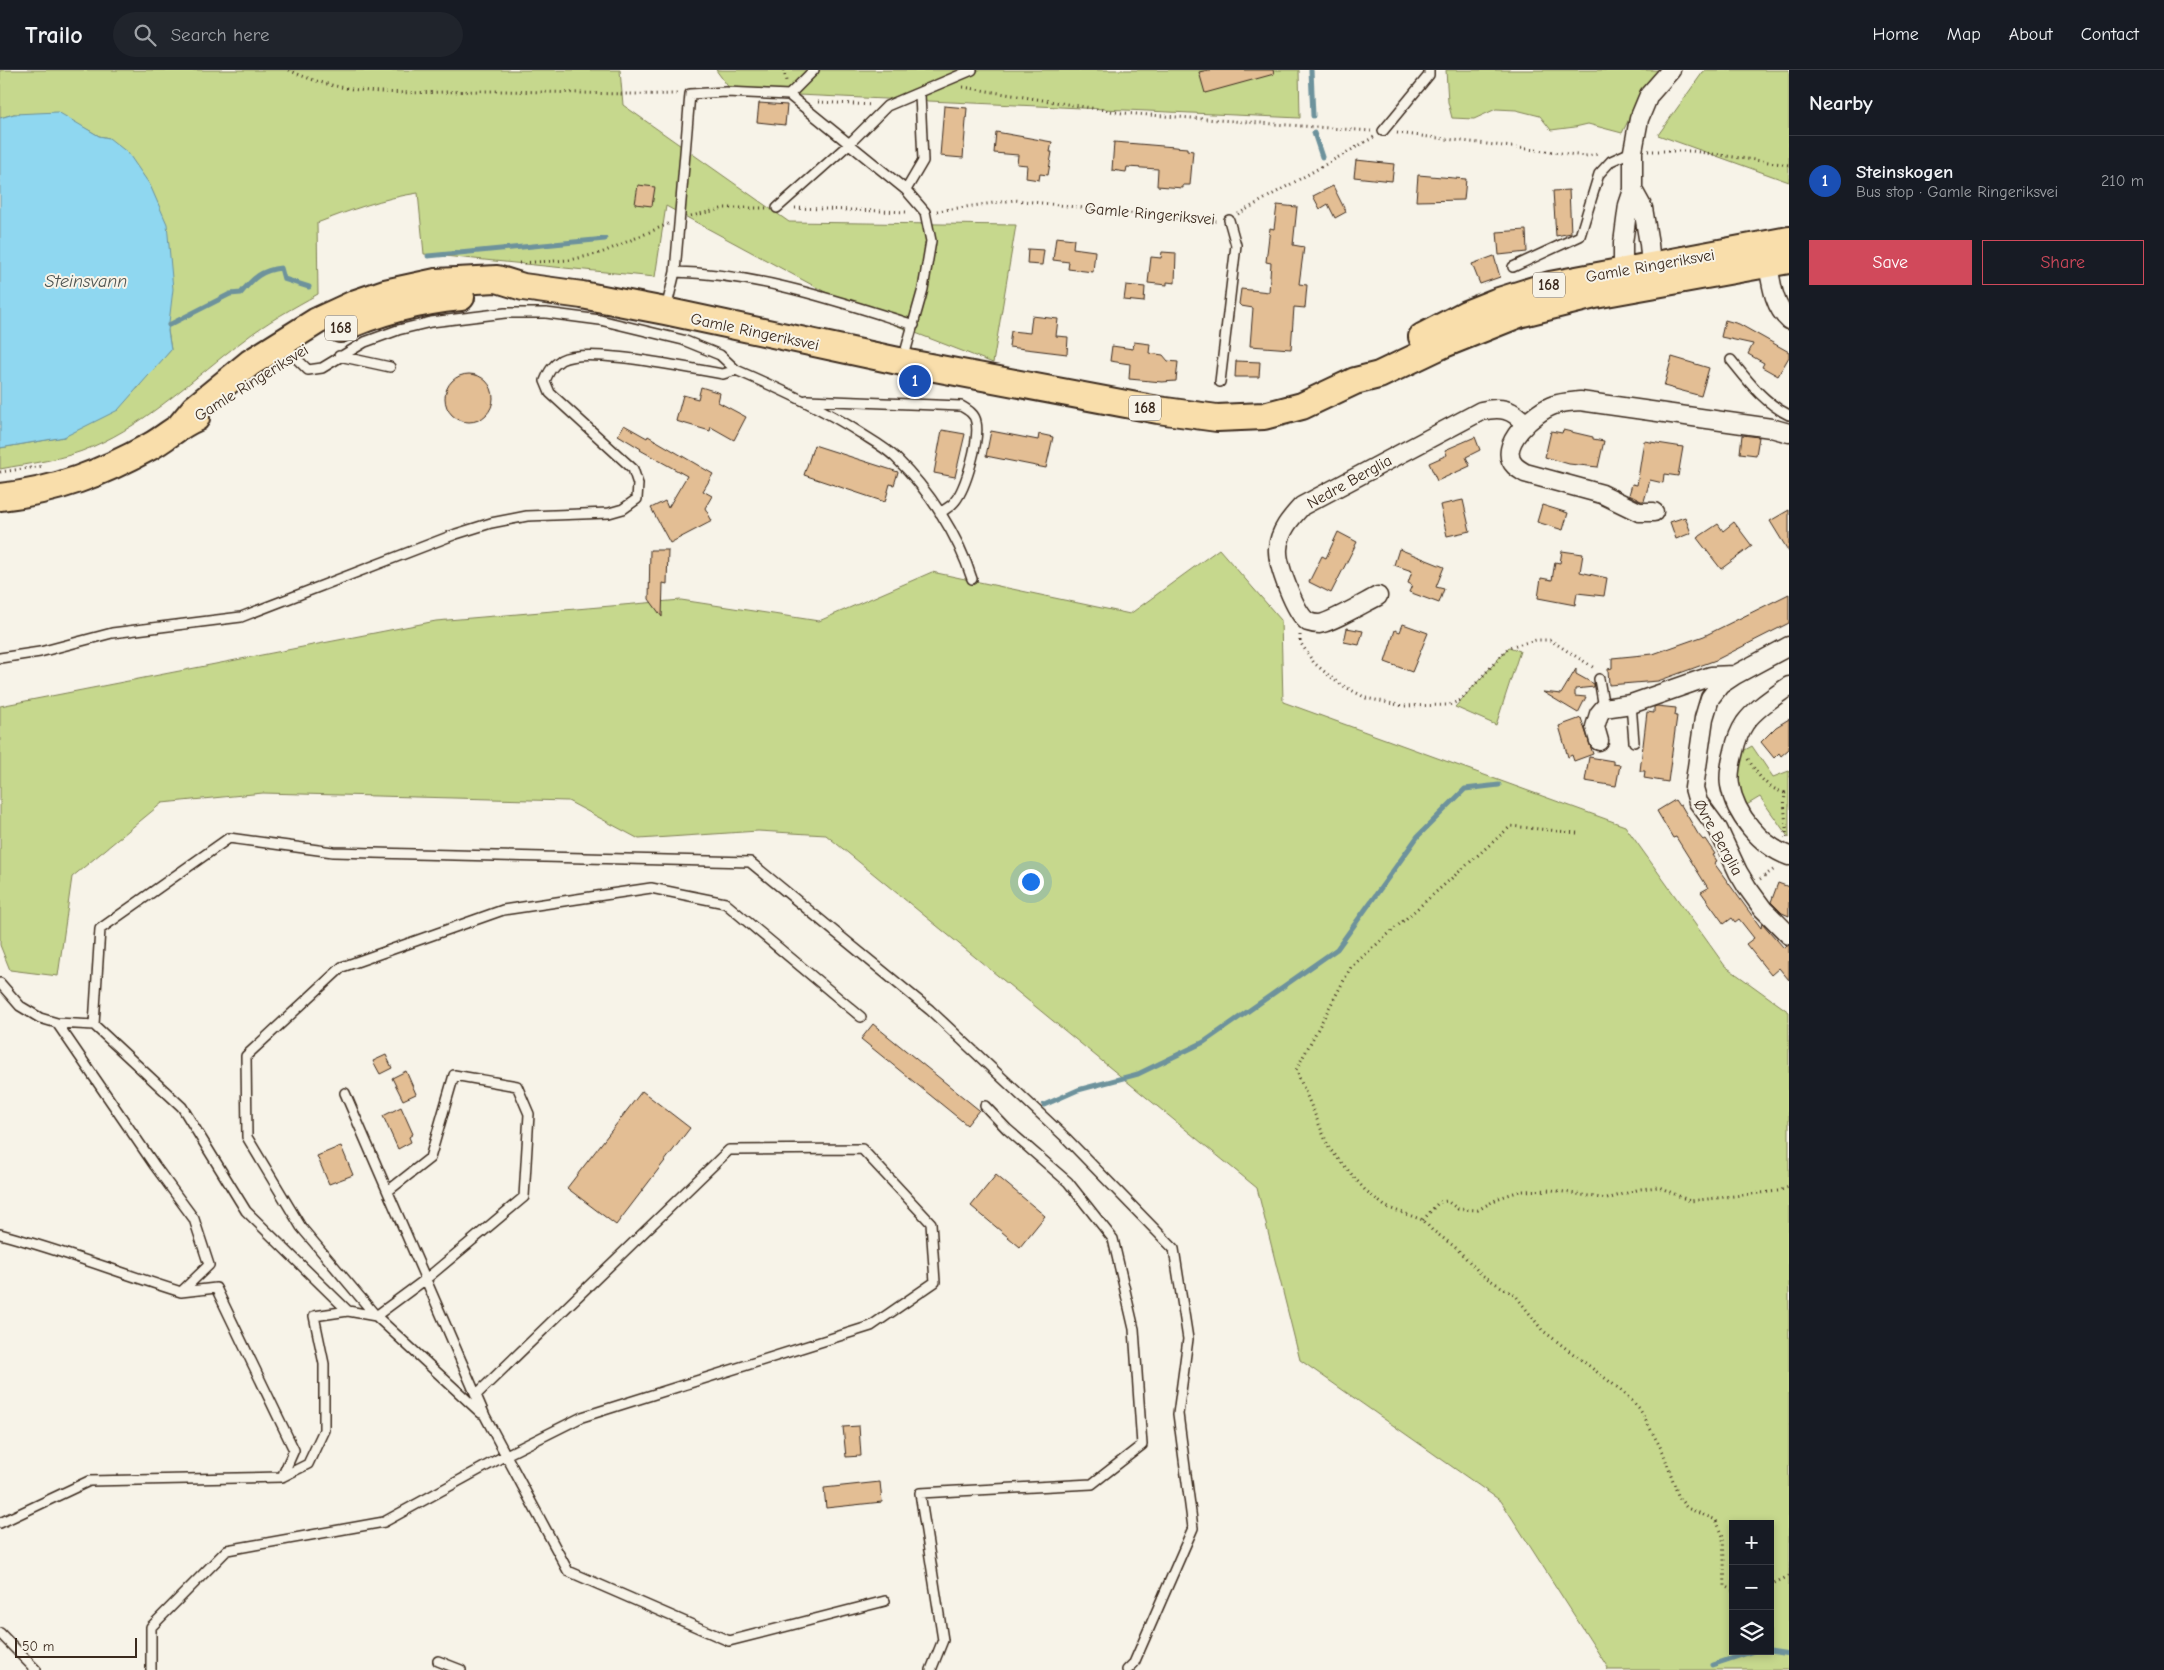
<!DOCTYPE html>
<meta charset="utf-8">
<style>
body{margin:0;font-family:"Comic Neue",sans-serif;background:#20242c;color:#f1f3f6}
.controls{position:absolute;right:15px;bottom:15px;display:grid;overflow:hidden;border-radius:0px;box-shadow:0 2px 8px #0003}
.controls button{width:45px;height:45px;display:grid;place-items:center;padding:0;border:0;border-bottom:1px solid #363941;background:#171b24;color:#f1f3f6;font:25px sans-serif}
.scale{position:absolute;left:15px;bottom:12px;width:122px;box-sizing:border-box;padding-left:5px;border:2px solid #3b2a1e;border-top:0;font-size:14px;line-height:18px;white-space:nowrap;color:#3b2a1e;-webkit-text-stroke:4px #f7f3e8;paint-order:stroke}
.you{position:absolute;left:1030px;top:811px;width:18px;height:18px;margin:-12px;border:4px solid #fff;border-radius:50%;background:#1a73e8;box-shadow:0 0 0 8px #1a73e833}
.badge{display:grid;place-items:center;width:32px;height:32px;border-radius:50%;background:#d1495b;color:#fff;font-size:16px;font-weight:700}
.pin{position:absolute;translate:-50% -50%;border:2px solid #fff;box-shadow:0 1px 5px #0006}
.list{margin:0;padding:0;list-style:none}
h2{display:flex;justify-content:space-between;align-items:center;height:65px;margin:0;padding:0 20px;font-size:21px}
h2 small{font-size:16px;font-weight:400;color:#9ea1a6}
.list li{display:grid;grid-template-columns:32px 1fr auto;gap:15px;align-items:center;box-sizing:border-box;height:90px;padding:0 20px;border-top:1px solid #363941}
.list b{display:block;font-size:19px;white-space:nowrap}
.list p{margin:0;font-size:16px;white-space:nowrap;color:#9ea1a6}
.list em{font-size:16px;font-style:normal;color:#9ea1a6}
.actions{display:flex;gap:10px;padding:15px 20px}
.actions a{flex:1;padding:11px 0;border:1px solid #d1495b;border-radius:0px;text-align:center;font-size:18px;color:#d1495b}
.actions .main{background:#d1495b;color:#fff}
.icon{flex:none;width:28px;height:28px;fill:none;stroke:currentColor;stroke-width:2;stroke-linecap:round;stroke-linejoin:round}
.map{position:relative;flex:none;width:1789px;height:1600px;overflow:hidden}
header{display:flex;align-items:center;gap:30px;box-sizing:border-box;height:70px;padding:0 25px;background:#171b24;border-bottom:1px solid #363941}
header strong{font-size:24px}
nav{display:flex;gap:28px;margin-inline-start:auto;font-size:18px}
.search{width:350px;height:45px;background:#20242c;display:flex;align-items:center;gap:12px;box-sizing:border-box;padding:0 18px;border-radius:28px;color:#9ea1a6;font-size:19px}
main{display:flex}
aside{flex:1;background:#171b24}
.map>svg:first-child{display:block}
.green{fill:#c6d88d;stroke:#808156;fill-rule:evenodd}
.water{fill:#8fd7f0;stroke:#6d929c}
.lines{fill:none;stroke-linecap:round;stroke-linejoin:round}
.stream{stroke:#6d929c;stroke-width:5}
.building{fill:#e3be94;stroke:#3b2a1e}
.lane-casing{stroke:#3b2a1e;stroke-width:12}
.street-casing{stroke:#3b2a1e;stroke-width:21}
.primary-casing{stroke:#3b2a1e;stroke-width:30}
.path{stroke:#3b2a1e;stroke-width:3;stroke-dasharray:1 4;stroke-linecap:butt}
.lane{stroke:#f7f3e8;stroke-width:9}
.street{stroke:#f7f3e8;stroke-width:18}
.primary{stroke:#f9deab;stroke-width:26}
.labels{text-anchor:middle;stroke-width:4;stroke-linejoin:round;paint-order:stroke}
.shield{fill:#f7f3e8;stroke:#73665b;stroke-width:1}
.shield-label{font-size:15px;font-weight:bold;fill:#3b2a1e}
.street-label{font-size:16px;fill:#3b2a1e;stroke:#f7f3e8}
.water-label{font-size:18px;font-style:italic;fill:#505552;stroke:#f7f3e8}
</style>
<header>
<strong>Trailo</strong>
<div class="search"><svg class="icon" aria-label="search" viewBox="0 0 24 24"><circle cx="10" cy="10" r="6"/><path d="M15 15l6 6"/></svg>Search here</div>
<nav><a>Home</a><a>Map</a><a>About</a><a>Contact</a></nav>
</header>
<main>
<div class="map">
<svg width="1789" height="1600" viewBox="0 0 1789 1600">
<rect width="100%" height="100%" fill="#f7f3e8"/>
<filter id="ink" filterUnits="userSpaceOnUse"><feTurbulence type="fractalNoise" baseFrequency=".02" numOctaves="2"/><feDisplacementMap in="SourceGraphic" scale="10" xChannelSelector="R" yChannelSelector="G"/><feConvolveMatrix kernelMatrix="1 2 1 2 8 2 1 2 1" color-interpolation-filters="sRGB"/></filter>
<g filter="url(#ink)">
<path class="green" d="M0,0H620L623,35L789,152L1016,155L993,293L864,243L666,136L655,207L424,184L418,123C383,128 351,140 317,153L318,224C293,238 267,252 244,270C194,307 150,352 92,377C63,390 31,393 0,399V378L64,367L138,318L146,306L171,280L168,261L109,68L99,66L83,57L14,44L0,48Z
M716,0H1299L1300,48L732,22Z
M1446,0H1659L1647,13L1622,63L1588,54L1575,57L1551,60L1540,46L1516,40L1496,39L1474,49L1452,48L1448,32Z
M1706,0H1789V112L1658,65L1703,2Z
M1219,479L1281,550L1283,632L1625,756L1725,896L1789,942V1600H1607L1608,1598L1501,1431L1300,1290L1257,1118L826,765L758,761L639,769L568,731L263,723L162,733L72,807L58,906L10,900L0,875V636L436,551L681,530L819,551L932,502L1130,544ZM1733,1454H1770V1581H1733Z
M1509,577L1520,581L1496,655L1455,637Z
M1752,676L1773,707L1789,701V768L1760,727L1745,736L1738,715L1736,685Z"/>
<path class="water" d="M58,42L99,66L109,68L128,83L150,115L167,154L173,219L168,261L171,280L118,340L64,367L0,378V48L14,44Z"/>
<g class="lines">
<path class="stream" d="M1311,0L1313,46
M1314,63L1322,87
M428,186L605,169
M169,255L230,224L241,223C253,208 262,200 281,198L284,209L309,217
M1044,1035L1078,1020L1138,1004L1204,972L1337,879L1418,766L1465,719L1499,715
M1770,1581L1789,1584
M1712,1595L1754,1581"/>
</g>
<path class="building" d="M1208,0H1273L1274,4L1205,23L1199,2Z
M759,33L787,35L785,55L757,52Z
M944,36L967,38L963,88L940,86Z
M996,62L1052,72L1050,82H1052L1048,105L1040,104L1039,110L1026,108L1027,95L1017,94L1018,85L994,83Z
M1114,72L1187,78V80L1193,81L1190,115H1183V118L1157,116L1158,99L1127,97L1126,102L1112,100Z
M1356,90L1394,94L1392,111L1354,107Z
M1418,105L1466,109L1464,130L1416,131Z
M638,115L655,117L652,136L635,134Z
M1333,116L1346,142L1335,148L1328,134L1320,139L1313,126Z
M1569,120L1571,163L1556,166L1553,121Z
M1277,135L1297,137L1293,175L1304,177L1299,214L1307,215L1305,238L1294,237L1291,279L1250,276L1253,238L1241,236L1239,234L1241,219L1269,222L1271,193L1266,192L1270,158L1274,159Z
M1526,160L1527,182L1499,185L1497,162Z
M1056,167L1074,169L1073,178L1095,181L1093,202L1068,199L1069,192L1053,190Z
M1028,179L1044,180L1042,195L1027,194Z
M1162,182L1176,183L1175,213L1167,212V215L1148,213L1151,187L1161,188Z
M1494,186L1500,207L1480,214L1472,194Z
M1126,215L1145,217L1144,232L1124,230Z
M1032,246L1058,249L1056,266L1068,267L1067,284L1009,277L1011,261L1030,263Z
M1725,250L1739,254L1789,282V287L1778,306L1762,297L1764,293L1748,284L1753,274L1721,267Z
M1134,272L1150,274L1149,283L1163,285L1168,291L1178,292L1176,311L1162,312L1129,309L1130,294L1110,291L1112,276L1133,279Z
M1672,287L1709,298L1701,326L1664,316Z
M1236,291L1260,292L1259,307H1235Z
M445 328a24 24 0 1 1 48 0a24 24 0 1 1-48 0Z
M701,317L720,323L718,332L746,347L734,370L711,357L710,361L676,351L683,325L698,329Z
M624,355L647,368L648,366L713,404L703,421L712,426L705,438L712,451L670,473L651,438L665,431L668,438L687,406L640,380L641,379L618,365Z
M942,360L965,364L955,407L934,403Z
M1563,360L1593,367V369L1604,371L1598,397L1569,394L1545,387L1551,361L1562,363Z
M991,361L1038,370L1039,364L1053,367L1046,398L986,386Z
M1742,365L1759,367L1756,385L1740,383Z
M1475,367L1480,380L1466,387L1470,396L1437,411L1429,393L1447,385L1445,380Z
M1644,371L1683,377L1678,406L1664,404L1663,413L1650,410L1644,431H1641L1629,425L1632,414L1637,415Z
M814,375L898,402L894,415L890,414L885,432L804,405Z
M1463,430L1470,461L1447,466L1440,435Z
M1542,435L1568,443L1563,460L1537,452Z
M1789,440V482L1770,451Z
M1685,447L1691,463L1676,469L1670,452Z
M1734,452L1752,476L1721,499L1697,468L1718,454L1723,461Z
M1338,462L1357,472L1331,523L1309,512L1322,486L1326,488Z
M1399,479L1444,497L1436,517L1444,519L1439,533L1409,522L1412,515L1408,513L1412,501L1394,495Z
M650,480H668L667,514L663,513L662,547L649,529Z
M1562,481L1583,484L1580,502L1607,508L1604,526L1577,523L1575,535L1538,528L1541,508L1552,510L1555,492L1560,493Z
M1789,524V553L1716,590L1658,611L1609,615L1608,599L1612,598V588L1653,584L1704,566Z
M1403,554L1428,563L1412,602L1385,592L1395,560L1400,562Z
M1347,558L1363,561L1359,575L1344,572Z
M1576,599V604L1594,614V617L1575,619V626L1586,627L1578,643L1543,622L1561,624Z
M1657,636L1676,638L1675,646H1677L1668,712L1644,708L1645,701H1640L1647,642L1654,643V637Z
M1581,648L1593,684L1574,691L1572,685L1568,687L1559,656Z
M1789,649V679L1781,686L1779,683L1774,688L1761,672L1776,657Z
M1589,687L1613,691V694L1620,695L1616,716L1585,711Z
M1675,730L1679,736L1681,735L1698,764L1703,770L1705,769L1715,784L1713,785L1717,791L1714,793L1761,858L1762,853L1784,878L1789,875V910L1779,898L1771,905L1746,874L1754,868L1739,849L1735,852L1732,848L1724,854L1701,822L1708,818L1676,767L1673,768L1657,741Z
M1778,813L1789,817V846L1782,843L1771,832Z
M873,954L979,1040L967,1055L861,969Z
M386,985L392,998L380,1004L373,991Z
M406,1001L416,1024L403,1030L392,1008Z
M642,1021L690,1058L616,1155L567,1118Z
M401,1037L413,1064L409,1067L411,1072L398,1079L383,1046Z
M341,1076L353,1105L329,1114L317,1086Z
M996,1105L1045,1146L1020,1177L971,1136Z
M859,1356L861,1386L846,1387L843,1357Z
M880,1412L882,1432L826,1438L824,1418Z"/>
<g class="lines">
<defs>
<path id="lane" d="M789,25L814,0
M1383,61L1429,5V0
M906,120L923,91L920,24
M777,138L849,74L887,36L972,0
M1513,197L1580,166L1599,104L1611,91L1633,81
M675,202C760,204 834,230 914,255
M666,239L675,202L690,24L726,22L789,25L906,120L925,142L931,171L923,219L903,290
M339,286L390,297
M1731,290C1748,311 1764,333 1789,345
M736,300C780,319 822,338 862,364C873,371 886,378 896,388C929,420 958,465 972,509
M1220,312L1236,175L1229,150
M807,330L961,336C968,340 975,344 976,352C980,369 966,418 955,431C952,436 945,439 940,443
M0,588L40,582L112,563L241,547L456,464L491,453L527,446L609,443L623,439L637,429L638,414L633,399L550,323L545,311C549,301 552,296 561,290C587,276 690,299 723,304L736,300L720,285L683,270L600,250L546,243H505L431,252L398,260L365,272L322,298L308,300L292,284L285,273
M1599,609L1604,638
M1631,634L1634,672
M0,913L20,936L40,948L57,953L94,955L182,1037L246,1141L348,1241
M94,955L100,859L229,768L333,782L750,792L930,940L1066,1068L1174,1179L1188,1269L1178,1344L1193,1458L1134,1593L1127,1600
M345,1023L485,1346L568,1501L729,1571L885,1531
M388,1121L430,1088L454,1005L517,1016L529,1044L524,1127L426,1209L376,1246L301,1157L247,1067L246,986L342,897L503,840L651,818L725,833L861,947
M0,1164C61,1180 120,1203 181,1222L209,1195L194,1149L155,1096L57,953
M282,1407L308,1394L324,1360V1294L314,1246L348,1241L376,1246L481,1343
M0,1453L89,1411L282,1407L294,1380L216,1218L181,1222
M0,1563L36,1600
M438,1591L461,1600
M151,1600V1557L227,1480L384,1452L506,1385L582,1347L871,1256L935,1212L931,1153L862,1079L729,1080L476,1325
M931,1600L943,1570L920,1423L1092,1414L1142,1375L1134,1259L1113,1169L1068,1112L1007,1059L985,1036"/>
<path id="street" d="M1633,120L1643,138L1649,174L1651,195L1646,206
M1766,183C1771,206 1771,234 1789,250
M1631,209L1623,200V173L1628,135L1633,120V81L1639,49L1649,25L1671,0
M1654,442H1639L1602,424L1525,403C1522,401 1518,399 1515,396C1495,376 1536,341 1554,335C1562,332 1571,332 1580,331L1771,358L1789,363
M1378,526C1366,532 1330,553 1319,554C1316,554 1311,553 1308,552C1295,543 1277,494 1278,479C1279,461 1291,448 1302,436L1481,341C1500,337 1512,338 1525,354
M1789,576L1735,605L1720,615L1710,628L1704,648L1694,718L1698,732L1718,759L1738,802L1747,817L1763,839L1789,865
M1789,616C1774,627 1756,638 1745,653C1739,662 1736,671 1734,681C1731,692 1728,704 1730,715C1735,745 1761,776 1789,786
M1599,671L1595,657L1599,644L1604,638L1631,634L1711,606L1734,605"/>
<path id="primary" d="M340,259C377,242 420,231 461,227
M1422,267L1466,244L1496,232L1550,215L1789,170
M181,355L195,338L250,293L317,251L356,233L385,223L436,212L497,209L523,217L582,225L665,241L903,292L1158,340L1217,348L1264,346L1302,336L1355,311L1379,305L1444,274L1519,244L1595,225L1789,190
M0,427C56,421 102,403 151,376C167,367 179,355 196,348"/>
</defs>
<use href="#lane" class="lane-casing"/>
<use href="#street" class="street-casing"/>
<use href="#primary" class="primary-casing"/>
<path class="path" d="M289,0C357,33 429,20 502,21C561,22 620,25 680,24
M784,0L786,11
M963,17L1122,43L1371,61
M818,32L872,35
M1397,63L1585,86L1600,84
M1648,81H1692L1789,95
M795,138L908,142
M937,141L1015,130L1181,149L1219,151
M1238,144L1374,67
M691,146L725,138H766
M519,193L570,190L601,183L668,154
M0,402L44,396
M1300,565V572L1314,593L1338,613L1366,628L1403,636L1449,635L1461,630L1509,577L1536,570H1550L1596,599
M1748,689C1759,706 1765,717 1785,723
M1577,763L1511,756L1351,897L1296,1000L1329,1078L1365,1120L1386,1137L1423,1150L1432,1160L1455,1177L1482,1205L1516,1226L1542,1260L1622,1321L1639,1338L1663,1382L1679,1428L1687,1438L1716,1450L1723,1466L1725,1516L1733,1520
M1786,768C1787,753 1783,739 1785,723L1789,722
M1760,809L1776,798
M1423,1150L1439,1132L1447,1131L1458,1139L1478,1140L1499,1128L1520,1121L1552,1120L1607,1129L1640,1119L1659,1117L1690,1131L1778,1121L1789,1117
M1770,1515L1789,1506"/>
<use href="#lane" class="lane"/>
<use href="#street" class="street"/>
<use href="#primary" class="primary"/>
</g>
</g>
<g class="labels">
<g class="shield">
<rect x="1533" y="202.5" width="32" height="25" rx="4"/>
<rect x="325" y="245.5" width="32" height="25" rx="4"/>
<rect x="1129" y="325.5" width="32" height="25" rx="4"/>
</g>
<g class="shield-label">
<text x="1549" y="220">168</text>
<text x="341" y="263">168</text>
<text x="1145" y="343">168</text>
</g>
<g class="street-label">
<text transform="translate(1150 143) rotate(5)" y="6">Gamle Ringeriksvei</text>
<text transform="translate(1650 195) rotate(-10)" y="6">Gamle Ringeriksvei</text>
<text transform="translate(755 261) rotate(12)" y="6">Gamle Ringeriksvei</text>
<text transform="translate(251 312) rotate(-32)" y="6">Gamle Ringeriksvei</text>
<text transform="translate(1349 411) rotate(-29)" y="6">Nedre Berglia</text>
<text transform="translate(1719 767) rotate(61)" y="6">Øvre Berglia</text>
</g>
<g class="water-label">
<text x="86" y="217">Steinsvann</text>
</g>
</g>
</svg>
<div class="controls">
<button>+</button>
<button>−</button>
<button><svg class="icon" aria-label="layers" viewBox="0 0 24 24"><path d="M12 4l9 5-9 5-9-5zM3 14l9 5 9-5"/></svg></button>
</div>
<div class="scale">50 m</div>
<div class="you"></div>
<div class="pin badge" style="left:915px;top:311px;background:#1a4fb4">1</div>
</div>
<aside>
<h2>Nearby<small></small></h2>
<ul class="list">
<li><span class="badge" style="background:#1a4fb4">1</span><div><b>Steinskogen</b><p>Bus stop · Gamle Ringeriksvei</p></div><em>210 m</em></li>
</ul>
<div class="actions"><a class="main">Save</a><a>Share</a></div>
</aside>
</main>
